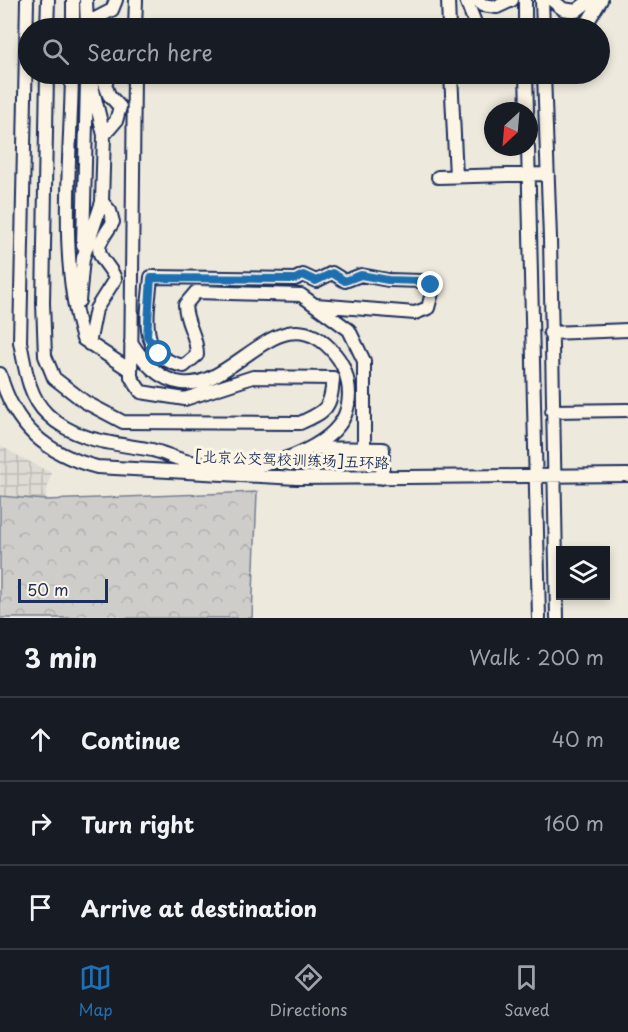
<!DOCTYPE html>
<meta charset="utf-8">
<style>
body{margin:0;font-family:"Playpen Sans","LXGW WenKai TC",sans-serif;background:#242831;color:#f1f3f6}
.controls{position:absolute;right:18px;bottom:18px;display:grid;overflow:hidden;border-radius:0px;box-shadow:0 3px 9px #0003}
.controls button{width:54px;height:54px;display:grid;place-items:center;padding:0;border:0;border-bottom:2px solid #363941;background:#171b24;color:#f1f3f6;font:30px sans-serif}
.compass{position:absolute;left:484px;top:102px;width:54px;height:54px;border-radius:50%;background:#171b24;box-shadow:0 3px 9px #0003;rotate:206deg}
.scale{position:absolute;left:18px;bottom:15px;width:90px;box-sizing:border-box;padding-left:6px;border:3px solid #1b2f5e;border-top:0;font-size:16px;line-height:21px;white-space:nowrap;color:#1b2f5e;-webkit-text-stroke:4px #fcf5e5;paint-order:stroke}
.stop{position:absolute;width:18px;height:18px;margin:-14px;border:4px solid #1f6fb2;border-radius:50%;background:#fff}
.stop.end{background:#1f6fb2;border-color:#fff;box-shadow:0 2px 6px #0008}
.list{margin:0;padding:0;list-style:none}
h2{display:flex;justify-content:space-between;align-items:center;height:78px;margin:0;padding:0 24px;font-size:26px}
h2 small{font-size:20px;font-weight:400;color:#9ea1a6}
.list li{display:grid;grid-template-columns:39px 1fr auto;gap:18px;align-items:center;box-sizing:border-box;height:84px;padding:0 24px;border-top:2px solid #363941}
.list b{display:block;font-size:22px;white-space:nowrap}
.list em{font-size:20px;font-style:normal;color:#9ea1a6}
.icon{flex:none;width:33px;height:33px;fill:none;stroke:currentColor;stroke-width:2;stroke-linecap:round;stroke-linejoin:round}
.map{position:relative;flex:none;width:628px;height:618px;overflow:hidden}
.search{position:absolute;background:#171b24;box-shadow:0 3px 9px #0003;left:18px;right:18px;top:18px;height:66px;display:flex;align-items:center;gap:15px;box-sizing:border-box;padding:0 21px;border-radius:33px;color:#9ea1a6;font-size:22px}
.sheet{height:330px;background:#171b24}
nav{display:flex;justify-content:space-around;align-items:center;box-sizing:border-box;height:84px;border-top:2px solid #363941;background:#171b24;font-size:16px;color:#9ea1a6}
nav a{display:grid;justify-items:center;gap:3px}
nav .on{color:#1f6fb2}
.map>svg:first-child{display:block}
.industrial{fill:url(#industrial-grid)}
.forest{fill:url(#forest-crowns);stroke:#757e94;stroke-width:1.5}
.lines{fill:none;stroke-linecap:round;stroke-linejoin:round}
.minor-casing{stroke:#1b2f5e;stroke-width:16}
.minor{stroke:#fcf5e5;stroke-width:12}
.route{stroke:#1f6fb2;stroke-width:8}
.labels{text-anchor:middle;stroke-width:6;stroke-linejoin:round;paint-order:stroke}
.street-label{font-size:15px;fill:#1b2f5e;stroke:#fcf5e5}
</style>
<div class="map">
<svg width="628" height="618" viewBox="0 0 628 618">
<defs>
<pattern id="industrial-grid" width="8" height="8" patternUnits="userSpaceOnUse" patternTransform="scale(1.5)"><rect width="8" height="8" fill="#dedbd4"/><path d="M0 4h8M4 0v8" fill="none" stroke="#bebcb8"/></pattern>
<pattern id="forest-crowns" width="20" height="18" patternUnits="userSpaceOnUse" patternTransform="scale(1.5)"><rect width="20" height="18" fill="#cfcdca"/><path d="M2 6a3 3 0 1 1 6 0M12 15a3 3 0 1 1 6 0" fill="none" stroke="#b1b0b0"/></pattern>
</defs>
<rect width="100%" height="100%" fill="#eee9dd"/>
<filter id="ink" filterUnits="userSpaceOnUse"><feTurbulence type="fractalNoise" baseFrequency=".0167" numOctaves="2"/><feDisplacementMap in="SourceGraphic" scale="12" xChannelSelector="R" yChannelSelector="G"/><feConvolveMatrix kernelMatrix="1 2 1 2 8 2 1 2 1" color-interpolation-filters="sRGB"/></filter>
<g filter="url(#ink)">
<path class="industrial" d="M0,446L51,473L45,500L0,496Z"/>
<path class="forest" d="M257,492L252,618H0V496L45,500Z"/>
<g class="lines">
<defs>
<path id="minor" d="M27,0L20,342C25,366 28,396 47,414C76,442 114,443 152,450C165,453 177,460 191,462C208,465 232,469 250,467C281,463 338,444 347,409C352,391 347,368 335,354C282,289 235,390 182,383C158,380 143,361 131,342
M86,0L87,28
M448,0L449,28
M466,0L477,28
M478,0L482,5L497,7L512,0
M525,0V28
M542,0L543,28
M552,0L563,9L576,11L590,0
M47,28L48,0
M73,28V0
M97,28L87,23L112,10L116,0
M135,28L136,0
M584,28L601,0
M47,74L43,303L45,356L54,378L85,402L123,422L300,423C327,411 331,408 333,378L253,377L185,399L141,392L131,377L134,74
M72,74C71,156 58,261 83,339L130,370
M451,74L456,176
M526,74L527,111
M544,74L550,238L557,618
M104,135L116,121L120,107L109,95L105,84L110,74
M528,147L539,618
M438,177L548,174
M83,245L87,82
M79,301L83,258L102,202L104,135L89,74
M316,305L415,313L428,308L432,293L431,285L422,281L388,280L361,275L345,281L332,273L316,281L303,275L295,279L151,277C148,314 136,357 184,366L197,355C197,334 186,326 185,305L196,292L301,295L349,330L364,361V449
M550,333L628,330
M89,344L96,309L115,279C112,267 95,257 100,244C103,236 109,229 113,222L110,211L102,202
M0,374C14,426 46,454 97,467L297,478L628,475
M552,411L628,410
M312,448L383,449L382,478"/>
</defs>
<use href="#minor" class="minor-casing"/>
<use href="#minor" class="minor"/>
</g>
</g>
<g class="lines" filter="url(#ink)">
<path class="route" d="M159,354L147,336L151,278L295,279L303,275L316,281L332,273L345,281L361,275L388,280L422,281L431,285"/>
</g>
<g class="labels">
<g class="street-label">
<text transform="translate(292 460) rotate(2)" y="5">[北京公交驾校训练场]五环路</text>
</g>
</g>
</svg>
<div class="controls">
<button><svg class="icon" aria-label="layers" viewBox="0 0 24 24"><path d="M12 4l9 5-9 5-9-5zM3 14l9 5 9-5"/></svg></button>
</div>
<svg class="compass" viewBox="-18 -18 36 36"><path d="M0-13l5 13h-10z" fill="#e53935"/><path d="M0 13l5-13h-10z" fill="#9ea1a6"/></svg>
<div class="scale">50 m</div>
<div class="stop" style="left:159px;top:354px"></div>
<div class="stop end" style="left:431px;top:285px"></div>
<div class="search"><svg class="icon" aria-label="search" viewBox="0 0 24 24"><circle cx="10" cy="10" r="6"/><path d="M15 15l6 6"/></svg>Search here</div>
</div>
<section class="sheet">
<h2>3 min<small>Walk · 200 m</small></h2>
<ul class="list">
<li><svg class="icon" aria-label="ahead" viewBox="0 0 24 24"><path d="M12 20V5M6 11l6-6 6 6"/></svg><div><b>Continue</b></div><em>40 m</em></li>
<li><svg class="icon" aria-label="right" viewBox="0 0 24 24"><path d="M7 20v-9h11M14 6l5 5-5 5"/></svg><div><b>Turn right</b></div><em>160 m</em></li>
<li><svg class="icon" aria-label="arrive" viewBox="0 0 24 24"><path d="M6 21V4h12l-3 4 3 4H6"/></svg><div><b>Arrive at destination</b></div></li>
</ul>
</section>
<nav>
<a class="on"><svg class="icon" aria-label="map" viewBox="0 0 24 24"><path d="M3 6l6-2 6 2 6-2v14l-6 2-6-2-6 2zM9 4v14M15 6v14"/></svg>Map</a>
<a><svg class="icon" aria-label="directions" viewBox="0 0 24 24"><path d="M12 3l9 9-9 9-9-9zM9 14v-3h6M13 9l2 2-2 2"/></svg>Directions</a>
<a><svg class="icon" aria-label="saved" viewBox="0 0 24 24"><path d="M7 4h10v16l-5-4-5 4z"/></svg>Saved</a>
</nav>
